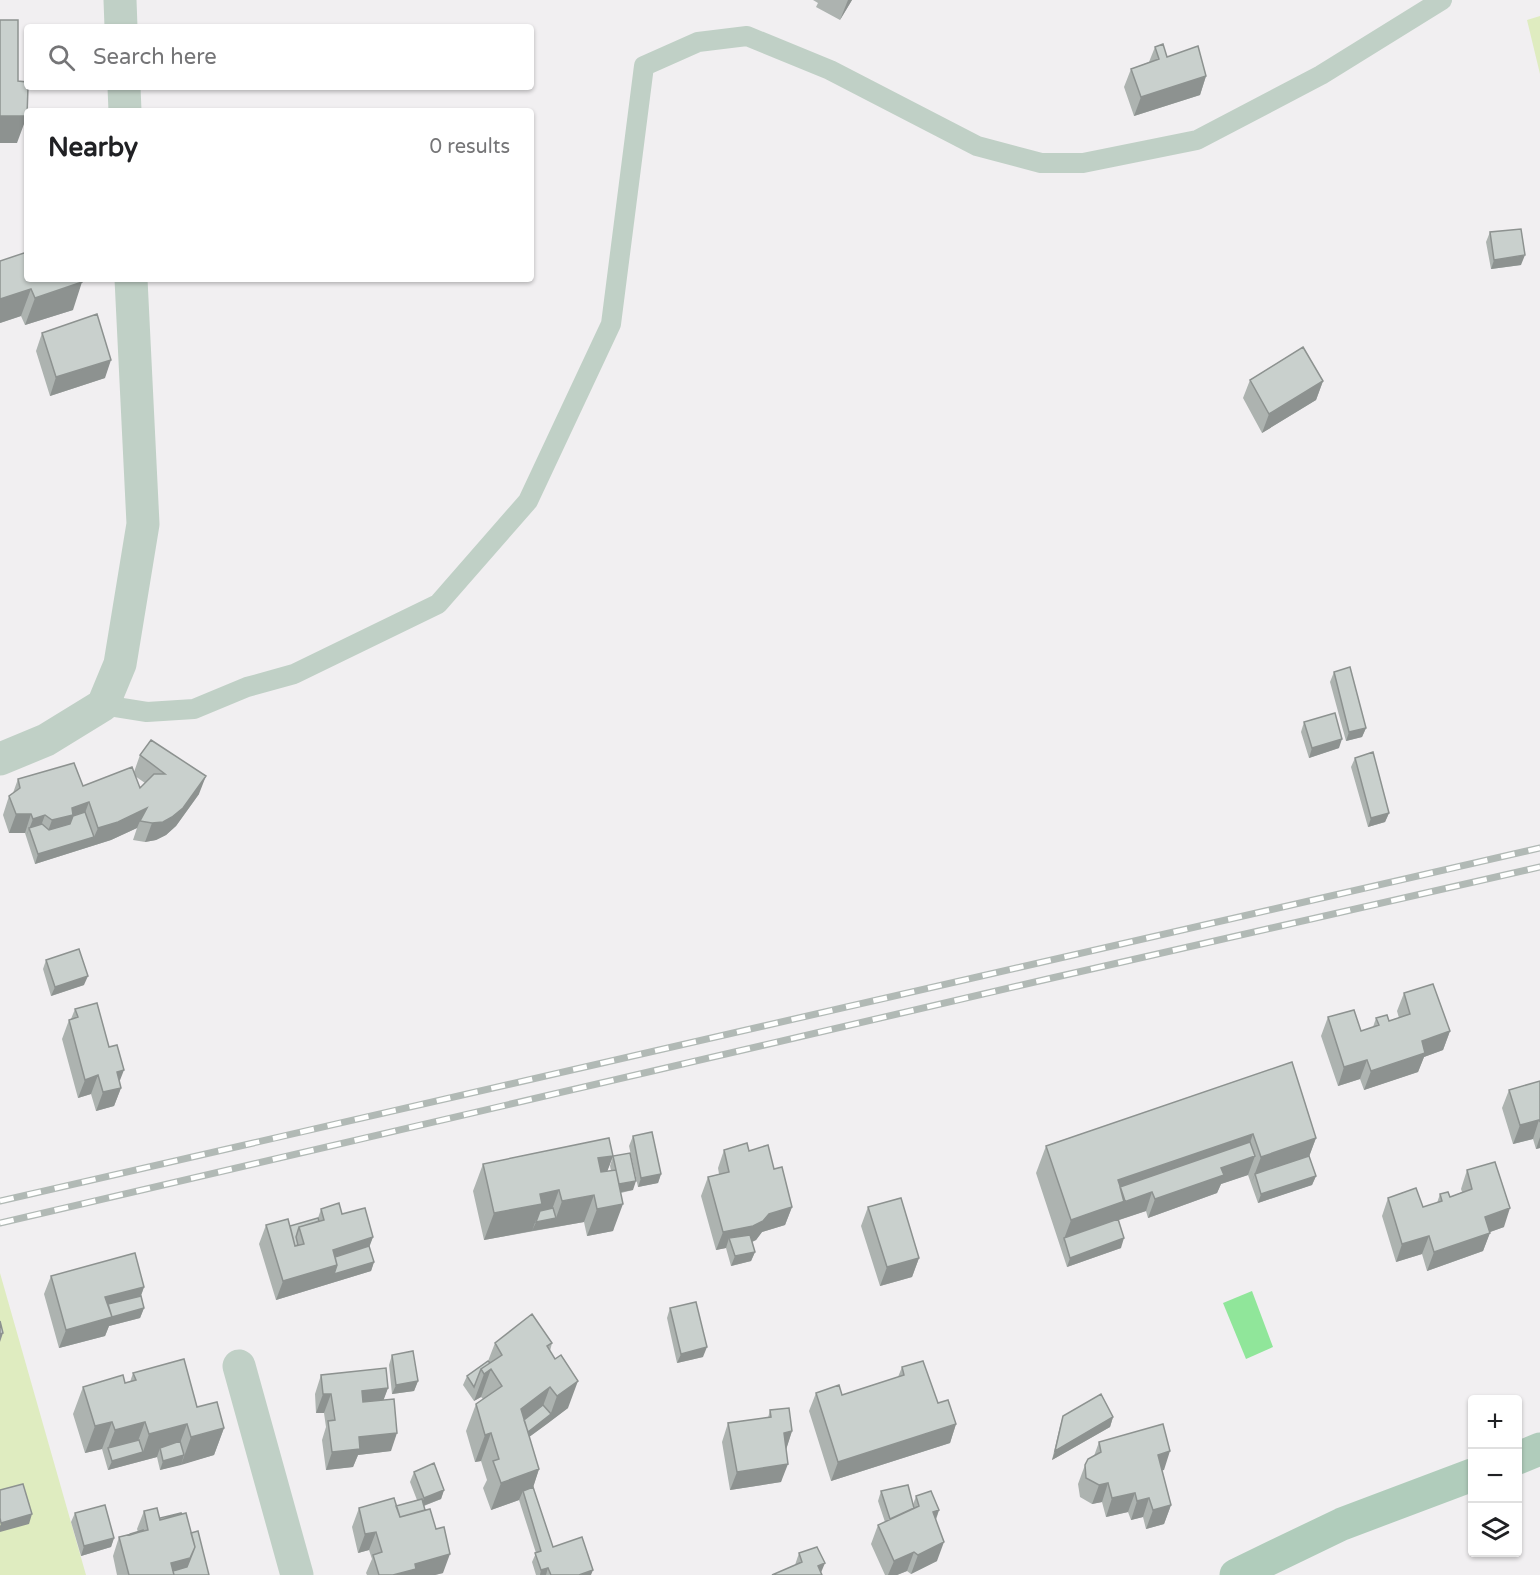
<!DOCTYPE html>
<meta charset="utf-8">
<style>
body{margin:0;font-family:"Varela Round",sans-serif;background:#f2f2f2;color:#202124}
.controls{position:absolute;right:18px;bottom:18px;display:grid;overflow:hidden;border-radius:6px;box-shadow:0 2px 4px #0004}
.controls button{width:54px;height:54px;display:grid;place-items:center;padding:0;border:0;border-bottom:2px solid #e0e0e0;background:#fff;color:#202124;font:30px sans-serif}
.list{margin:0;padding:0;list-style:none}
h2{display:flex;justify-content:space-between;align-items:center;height:78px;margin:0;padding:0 24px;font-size:26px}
h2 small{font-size:20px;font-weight:400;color:#757577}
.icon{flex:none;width:33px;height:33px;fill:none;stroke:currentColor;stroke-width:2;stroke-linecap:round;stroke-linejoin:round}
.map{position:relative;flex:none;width:1540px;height:1575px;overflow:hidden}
.search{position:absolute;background:#fff;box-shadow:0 2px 4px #0004;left:24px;top:24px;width:510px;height:66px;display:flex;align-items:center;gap:15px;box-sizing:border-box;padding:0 21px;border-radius:6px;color:#757577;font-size:22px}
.panel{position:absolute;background:#fff;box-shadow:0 2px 4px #0004;left:24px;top:108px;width:510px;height:174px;border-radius:6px}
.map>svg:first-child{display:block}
.green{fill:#dfecc0}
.water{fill:#90e69a}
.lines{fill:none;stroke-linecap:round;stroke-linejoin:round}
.service{stroke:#c0d0c6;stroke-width:20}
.minor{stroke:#c0d0c6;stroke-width:33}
.tertiary{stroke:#c0d0c6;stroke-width:33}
.primary{stroke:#b0ccbb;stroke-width:33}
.rail-casing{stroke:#b1b9b5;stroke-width:7}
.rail{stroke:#fff;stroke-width:4.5;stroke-dasharray:14;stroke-linecap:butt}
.wall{fill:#adb3b0;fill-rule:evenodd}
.shaded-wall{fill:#8d9290}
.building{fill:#c9d0cd;stroke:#8d9290;stroke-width:1.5}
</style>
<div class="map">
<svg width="1540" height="1575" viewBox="0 0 1540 1575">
<rect width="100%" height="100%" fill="#f1eff1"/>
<path class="green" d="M1540,16V74L1527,20Z
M0,1273L86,1575H0Z"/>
<path class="water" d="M1252,1291L1273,1347L1246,1359L1223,1303Z"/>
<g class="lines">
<path class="service" d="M103,705L147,712L194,709L247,687L294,674L438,604L528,501L611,324L644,66L698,42L747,36L830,70L977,146L1041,163H1083L1197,140L1321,75L1442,0"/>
<path class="minor" d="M239,1366L297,1575"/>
<path class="tertiary" d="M120,0L121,27
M124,87L125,111
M0,759L46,740L103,705L120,664L143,524L131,279"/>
<path class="primary" d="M1518,1458L1540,1449
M1236,1575L1342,1524L1472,1475"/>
<defs>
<path id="rail" d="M0,1201L1540,848
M0,1223L1052,978L1540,867"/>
</defs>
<use href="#rail" class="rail-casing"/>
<use href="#rail" class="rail"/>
</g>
<path class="wall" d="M813,0H852L840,20L816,7L818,3Z
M1155,47L1167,57L1206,76L1200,95L1134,116L1124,87L1131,69L1149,62Z
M1490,232L1521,265L1491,269L1486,242Z
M0,261L73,310L25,325L21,316L0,323Z
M42,333L105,378L50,396L36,351Z
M1250,380L1323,381L1316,400L1262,433L1243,398Z
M1334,672L1366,728L1362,737L1346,741L1330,682Z
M1304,722L1339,748L1309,758L1301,732Z
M140,755L199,794L176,826L166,835L156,840L145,842L133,840L137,828L111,840L35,864L25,833H9L3,815L9,796L13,793L18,779L83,786L134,772ZM135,776L145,783L140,788Z
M1355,758L1389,813L1385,822L1368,827L1351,767Z
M46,960L84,985L51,996L43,969Z
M1404,993L1450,1031L1443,1050L1424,1057L1418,1072L1364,1090L1360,1079L1338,1086L1321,1036L1328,1017L1361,1031L1373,1027L1376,1018L1389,1021L1399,1018L1397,1011Z
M75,1009L119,1083L121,1088L114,1106L96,1111L91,1094L78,1098L62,1039L69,1020L71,1019Z
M1292,1062L1316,1138L1309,1156L1316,1176L1312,1185L1258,1203L1248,1175L1221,1184L1217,1193L1148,1218L1146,1211L1119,1220L1121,1248L1067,1267L1036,1173L1046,1146Z
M1540,1081V1148L1536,1149L1533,1139L1513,1144L1502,1108L1509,1090Z
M633,1136L661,1174L658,1183L638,1187L629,1146Z
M724,1150L749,1151L774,1169L792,1207L785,1225L762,1232L756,1240L752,1242L755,1252L751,1261L731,1266L726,1248L716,1250L701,1196L708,1177L719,1174L718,1168Z
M613,1156L607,1171H611L610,1166L613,1156L633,1190L621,1193L613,1231L587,1236L584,1222L484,1240L473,1191L483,1164Z
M1467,1170L1504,1227L1490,1232L1483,1251L1427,1271L1422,1254L1396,1262L1382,1216L1388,1198L1423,1207L1437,1203L1440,1194L1450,1197L1462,1192L1461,1189Z
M868,1207L919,1258L912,1277L880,1286L861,1226Z
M321,1209L342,1214L373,1237L369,1246L374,1262L371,1271L276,1300L259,1244L266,1225L290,1226L318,1218Z
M51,1276L144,1287L141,1296L144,1308L140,1318L109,1326L105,1336L59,1348L44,1294Z
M670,1308L703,1357L677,1363L667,1318Z
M495,1343H552L550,1351L568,1408L529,1437L539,1469L533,1487L553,1547L591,1575H536L532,1562L536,1553L519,1500L491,1510L483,1488L487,1480L481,1461L475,1462L466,1431L476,1404L483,1399L481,1397L474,1401L463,1385L467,1376L488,1361Z
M392,1355L418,1381L414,1391L392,1394L389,1365Z
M902,1367L938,1403L956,1424L950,1443L831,1481L809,1411L816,1393L842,1395L898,1377Z
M133,1373L197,1407L224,1428L214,1455L160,1470L157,1457L108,1470L102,1449L85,1453L73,1414L83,1387L125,1383L130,1382Z
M321,1375L388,1388L383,1400L391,1451L358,1455L353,1467L326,1470L322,1440L326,1427L324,1413H316L315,1394Z
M770,1410L792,1431L786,1449L781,1482L730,1490L722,1442L728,1423L768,1418Z
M1063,1416L1113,1417L1110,1427L1052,1460L1060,1426Z
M1099,1442L1164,1470H1162L1171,1505L1164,1524L1146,1529L1143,1517L1131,1520L1128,1512L1106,1517L1102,1502L1092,1504L1080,1497L1078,1484L1085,1465L1094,1456Z
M414,1472L444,1490L441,1499L424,1506L443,1573L435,1575H367L366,1573L372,1559L369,1550L358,1553L352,1527L359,1508L396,1506L417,1500L410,1482Z
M881,1491L913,1505L916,1496L939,1510L936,1520L937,1561L911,1574L907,1571L897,1575H885L871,1544L878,1525L885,1522L878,1501Z
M144,1511L191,1533L209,1575H117L113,1556L119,1537L138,1532L137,1529Z
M75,1513L114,1538L111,1547L81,1556L71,1522Z
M799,1553L821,1573L795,1565Z"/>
<path class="shaded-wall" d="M848,0H852L840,20Z
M1206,76L1200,95L1134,116L1141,97Z
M0,116H27L17,143H0Z
M1525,255L1521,265L1491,269L1494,260Z
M82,282L73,310L25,325L35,298Z
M31,289L21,316L0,323V299Z
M111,360L105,378L50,396L56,377Z
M1323,381L1316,400L1262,433L1269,414Z
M1366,728L1362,737L1346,741L1349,732Z
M1342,739L1339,748L1309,758L1312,748Z
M206,776L199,794L176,826L166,835L156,840L145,842L152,823Z
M89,802L82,821L45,839L52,820L72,808Z
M147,808L140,821L137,828L111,840L35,864L38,854L94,837L98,828Z
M1389,813L1385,822L1368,827L1371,818Z
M16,814H31L25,833H9Z
M45,815L38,834L29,828L26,837L33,819Z
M88,976L84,985L51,996L55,987Z
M1450,1031L1443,1050L1424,1057L1418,1072L1364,1090L1371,1071L1422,1041Z
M1367,1060L1360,1079L1338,1086L1344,1067Z
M124,1070L117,1088H121L114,1106L96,1111L103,1092L117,1072Z
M98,1075L91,1094L78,1098L85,1080Z
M1539,1120L1533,1139L1513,1144L1520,1125Z
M1253,1134L1244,1160L1255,1156L1248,1175L1221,1184L1217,1193L1148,1218L1155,1199L1152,1192L1146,1211L1064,1238L1061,1247L1071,1220L1118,1180Z
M1540,1137V1148L1536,1149Z
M1316,1138L1306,1165L1255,1174L1251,1184L1261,1157Z
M613,1156L603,1183L598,1158Z
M661,1174L658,1183L638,1187L641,1178Z
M1316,1176L1312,1185L1258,1203L1261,1194Z
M636,1181L633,1190L616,1193L619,1184Z
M559,1190L549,1218L536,1220L532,1231L484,1240L494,1213L540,1194Z
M594,1195L584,1222L532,1231L536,1222L556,1218L562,1201Z
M623,1204L613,1231L587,1236L597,1209Z
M792,1207L785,1225L762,1232L756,1240L747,1244L729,1238L726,1248L716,1250L723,1232L769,1214Z
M1510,1208L1504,1227L1479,1236L1485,1217Z
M1490,1233L1483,1251L1427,1271L1434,1252Z
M1429,1236L1422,1254L1396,1262L1402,1244Z
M373,1237L366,1256L374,1262L371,1271L276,1300L283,1281L333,1250Z
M1124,1238L1121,1248L1067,1267L1070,1258Z
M755,1252L751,1261L731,1266L735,1256Z
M919,1258L912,1277L880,1286L887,1267Z
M144,1287L137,1306H102L105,1297Z
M144,1308L140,1318L109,1326L105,1336L59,1348L66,1330Z
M3,1333L0,1342V1334Z
M707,1347L703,1357L677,1363L681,1354Z
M491,1369L481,1397L474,1401L484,1374Z
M418,1381L414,1391L392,1394L396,1385Z
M578,1381L568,1408L547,1424L557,1396Z
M550,1387L540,1414L516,1433L521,1409Z
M388,1388L381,1407L355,1409L362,1391Z
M323,1394H331L324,1413H316Z
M551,1414L547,1424L514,1448L518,1439Z
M1113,1417L1110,1427L1052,1460L1055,1451Z
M112,1422L102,1449L85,1453L95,1426Z
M145,1422L135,1449L108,1448L115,1430Z
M187,1424L177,1451L160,1448L157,1457L108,1470L112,1461L143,1452L149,1434Z
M956,1424L950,1443L831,1481L838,1462Z
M224,1428L214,1455L181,1465L191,1437Z
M792,1431L786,1450L784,1433Z
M397,1433L391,1451L358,1455L353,1467L326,1470L332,1452L359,1437Z
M491,1433L481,1461L475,1462L485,1435Z
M1170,1451L1164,1470L1152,1473L1158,1455Z
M184,1455L181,1465L160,1470L163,1461Z
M788,1464L781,1482L730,1490L737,1472Z
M539,1469L530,1497L523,1491L519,1500L491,1510L501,1483Z
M1108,1483L1102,1502L1092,1504L1099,1485Z
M444,1490L441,1499L420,1507L424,1498Z
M1135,1493L1128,1512L1106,1517L1112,1498Z
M1149,1498L1143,1517L1131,1520L1137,1501Z
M1171,1505L1164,1524L1146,1529L1153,1510Z
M939,1510L932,1529L933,1512Z
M32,1514L29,1524L0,1532V1526L1,1523Z
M376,1532L369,1550L358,1553L365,1534Z
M114,1538L111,1547L81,1556L84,1546Z
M944,1542L937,1561L911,1574L918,1555Z
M195,1547L189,1566L168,1575L171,1563Z
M914,1552L907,1571L897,1575H888L894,1561Z
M450,1554L443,1573L435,1575H393L415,1564Z
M825,1563L820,1575L818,1566Z
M548,1568L546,1575H540L541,1570Z
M593,1570L591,1575H579Z"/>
<path class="building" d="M0,20H18V81L27,82V87H28L27,116H0Z
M1163,44L1167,57L1198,46L1206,76L1141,97L1131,69L1159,59L1155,47Z
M1521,229L1525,255L1494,260L1490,232Z
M27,252V279H81L82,282L35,298L31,289L0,299V261Z
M97,314L111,360L56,377L42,333Z
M1303,347L1323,381L1269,414L1250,380Z
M1350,667L1366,728L1349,732L1334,672Z
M1335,713L1342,739L1312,748L1304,722Z
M151,740L206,776L183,808L172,817L163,822L152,823L140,821L147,808L118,822L98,828L89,802L72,808L73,815L52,820L45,815L33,819L31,814H16L9,796L20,788L18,779L74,763L83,786L132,767L140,788L154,774H165L140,755Z
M1373,752L1389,813L1371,818L1355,758Z
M85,812L94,837L38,854L29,828L42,824L49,830L70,824L73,816Z
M79,949L88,976L55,987L46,960Z
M1433,984L1450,1031L1422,1041L1425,1053L1371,1071L1367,1060L1344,1067L1328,1017L1354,1010L1361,1031L1379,1025L1376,1018L1387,1015L1389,1021L1410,1014L1404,993Z
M97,1003L109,1047L117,1045L124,1070L117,1072L121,1088L103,1092L98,1075L85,1080L69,1020L78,1017L75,1009Z
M1292,1062L1316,1138L1261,1157L1253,1134L1118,1180L1125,1201L1071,1220L1046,1146Z
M1540,1081V1122L1539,1120L1520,1125L1509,1090Z
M652,1132L661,1174L641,1178L633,1136Z
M609,1138L613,1156L598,1158L601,1172L616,1170L623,1204L597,1209L594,1195L562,1201L559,1190L540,1194L542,1204L494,1213L483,1164Z
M1250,1142L1255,1156L1221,1168L1224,1175L1155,1199L1152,1192L1124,1202L1120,1187Z
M747,1143L749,1151L768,1145L774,1169L782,1167L792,1207L769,1214L763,1221L753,1226L723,1232L708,1177L729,1172L724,1150Z
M630,1153L636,1181L619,1184L613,1156Z
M1309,1156L1316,1176L1261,1194L1255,1174Z
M1495,1162L1510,1208L1485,1217L1490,1233L1434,1252L1429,1236L1402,1244L1388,1198L1416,1188L1423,1207L1442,1201L1440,1194L1448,1192L1450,1197L1472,1189L1467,1170Z
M901,1198L919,1258L887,1267L868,1207Z
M339,1203L342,1214L365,1208L373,1237L333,1250L337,1265L283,1281L266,1225L288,1219L295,1246L304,1244L299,1227L324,1220L321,1209Z
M553,1208L556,1218L536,1222L540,1211Z
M318,1218L319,1221L299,1227L296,1237L298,1245L295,1246L290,1226Z
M1118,1219L1124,1238L1070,1258L1064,1238Z
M750,1235L755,1252L735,1256L729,1238Z
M369,1246L374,1262L334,1274L337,1265L335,1257Z
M135,1253L144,1287L105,1297L112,1317L66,1330L51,1276Z
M141,1296L144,1308L112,1317L108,1304Z
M696,1302L707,1347L681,1354L670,1308Z
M532,1314L552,1343L547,1346L555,1359L561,1355L578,1381L557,1396L550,1387L521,1409L539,1469L501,1483L493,1461L499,1459L491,1433L485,1435L476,1404L502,1386L491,1369L484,1374L481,1369L502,1355L495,1343Z
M0,1321L3,1333L0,1334Z
M413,1351L418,1381L396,1385L392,1355Z
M184,1359L197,1407L217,1402L224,1428L191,1437L187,1424L149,1434L145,1422L115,1430L112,1422L95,1426L83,1387L123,1375L125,1383L136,1380L133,1373Z
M488,1361L490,1363L481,1369L474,1387L467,1376Z
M923,1361L938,1403L948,1400L956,1424L838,1462L816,1393L839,1385L842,1395L904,1375L902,1367Z
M386,1368L388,1388L362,1391L363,1402L394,1399L397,1433L359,1437L360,1449L332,1452L328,1421L335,1420L331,1394H323L321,1375Z
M1101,1394L1113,1417L1055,1451L1063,1416Z
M543,1405L551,1414L528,1432L524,1420Z
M789,1408L792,1431L784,1433L788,1464L737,1472L728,1423L771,1417L770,1410Z
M1163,1424L1170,1451L1158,1455L1171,1505L1153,1510L1149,1498L1137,1501L1135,1493L1112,1498L1108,1483L1099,1485L1086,1478L1085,1465L1088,1459L1101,1452L1099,1442Z
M139,1440L143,1452L112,1461L108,1448Z
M180,1441L184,1455L163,1461L160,1448Z
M434,1463L444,1490L424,1498L414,1472Z
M23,1484L32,1514L1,1523L0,1518V1490Z
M908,1485L914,1508L890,1519L881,1491Z
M533,1487L553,1547L582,1537L593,1570L579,1575H551L548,1568L541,1570L535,1553L541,1551L523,1491Z
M931,1491L939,1510L933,1512L944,1542L918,1555L914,1552L894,1561L878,1525L919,1506L916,1496Z
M394,1498L400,1517L430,1509L436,1529L444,1527L450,1554L415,1564L416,1569L393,1575H379L373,1555L382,1552L376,1532L365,1534L359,1508Z
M422,1499L425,1510L400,1517L396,1506Z
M105,1505L114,1538L84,1546L75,1513Z
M157,1508L160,1520L186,1513L195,1547L190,1558L171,1563L174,1575H129L119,1537L148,1530L144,1511Z
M181,1513V1514L160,1520V1518Z
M143,1530V1531L130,1535V1534Z
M198,1531L209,1575H174L173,1571L187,1567L195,1547L191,1533Z
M817,1547L825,1563L818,1566L822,1575H772L802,1562L799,1553Z"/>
</svg>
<div class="controls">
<button>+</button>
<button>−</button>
<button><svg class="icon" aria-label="layers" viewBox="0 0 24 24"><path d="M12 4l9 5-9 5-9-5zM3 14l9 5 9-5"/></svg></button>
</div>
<div class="search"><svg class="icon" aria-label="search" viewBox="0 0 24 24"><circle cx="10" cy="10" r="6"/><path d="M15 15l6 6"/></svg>Search here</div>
<section class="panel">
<h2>Nearby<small>0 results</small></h2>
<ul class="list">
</ul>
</section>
</div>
